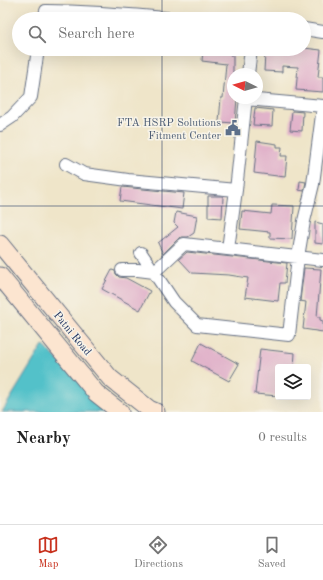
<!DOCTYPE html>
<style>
body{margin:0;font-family:"Old Standard TT",serif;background:#f2f2f2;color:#222}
.controls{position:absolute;right:12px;bottom:12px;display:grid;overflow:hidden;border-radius:4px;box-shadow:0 4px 16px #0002}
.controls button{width:36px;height:36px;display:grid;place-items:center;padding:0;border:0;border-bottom:1px solid #e0e0e0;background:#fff;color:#222;font:20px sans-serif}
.compass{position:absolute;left:227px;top:68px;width:36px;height:36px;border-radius:50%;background:#fff;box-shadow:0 4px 16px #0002;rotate:275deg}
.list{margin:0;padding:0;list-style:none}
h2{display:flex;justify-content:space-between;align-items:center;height:52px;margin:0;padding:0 16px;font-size:17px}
h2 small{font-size:13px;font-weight:400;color:#767676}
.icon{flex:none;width:22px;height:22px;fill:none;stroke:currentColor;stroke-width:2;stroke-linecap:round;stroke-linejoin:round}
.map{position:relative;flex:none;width:323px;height:412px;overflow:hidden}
.search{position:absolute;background:#fff;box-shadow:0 4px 16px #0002;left:12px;right:12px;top:12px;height:44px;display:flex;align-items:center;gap:10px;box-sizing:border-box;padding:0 14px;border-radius:22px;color:#767676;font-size:15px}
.sheet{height:112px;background:#fff}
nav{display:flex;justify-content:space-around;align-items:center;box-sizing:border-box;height:56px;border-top:1px solid #e0e0e0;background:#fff;font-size:11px;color:#767676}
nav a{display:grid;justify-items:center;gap:2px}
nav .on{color:#c8321e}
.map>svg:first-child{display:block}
.water{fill:#53c1c9;stroke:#377894}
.building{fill:#e1b3ca}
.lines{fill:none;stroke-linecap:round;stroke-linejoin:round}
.street-casing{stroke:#656f83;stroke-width:14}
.secondary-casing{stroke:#656f83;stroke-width:19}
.street{stroke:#fff;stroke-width:12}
.secondary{stroke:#fce5d0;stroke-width:17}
.grid{fill:none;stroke:#1b2f5e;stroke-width:1;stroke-opacity:0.55}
.labels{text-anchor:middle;stroke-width:3;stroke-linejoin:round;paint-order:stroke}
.service-label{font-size:11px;fill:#4e5e75;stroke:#f7f3e8;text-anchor:end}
.street-label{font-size:11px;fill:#1b2f5e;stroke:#f7f3e8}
</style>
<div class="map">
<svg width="323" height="412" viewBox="0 0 323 412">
<rect width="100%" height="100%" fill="#f7f3e8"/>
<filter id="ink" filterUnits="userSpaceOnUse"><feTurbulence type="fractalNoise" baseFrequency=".025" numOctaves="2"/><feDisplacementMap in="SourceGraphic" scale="8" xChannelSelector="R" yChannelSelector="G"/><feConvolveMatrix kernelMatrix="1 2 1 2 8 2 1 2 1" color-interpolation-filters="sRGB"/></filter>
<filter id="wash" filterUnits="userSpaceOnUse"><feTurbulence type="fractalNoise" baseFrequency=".012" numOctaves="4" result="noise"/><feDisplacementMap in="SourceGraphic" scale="16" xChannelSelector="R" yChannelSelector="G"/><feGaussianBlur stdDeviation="0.9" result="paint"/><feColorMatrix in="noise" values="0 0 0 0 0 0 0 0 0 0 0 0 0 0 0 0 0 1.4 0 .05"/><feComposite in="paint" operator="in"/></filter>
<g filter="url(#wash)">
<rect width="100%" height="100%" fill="#efe5c9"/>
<path class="water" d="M43,345L111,412H2Z"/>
<g id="blocks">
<path class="building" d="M304,48L321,50L318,77H323V92L296,90L298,67L282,66V72L264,71L265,53L294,54V49H304Z
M203,49H231L230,55H233V98H237L235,123L219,122L221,98H223L226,64L202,61Z
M255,108L273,110L272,126L253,125Z
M292,111L303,112L302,131L290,130Z
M257,141L277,144V147H282L281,156H287L285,177L254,173Z
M300,181L306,182L304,191L299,190Z
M122,187L184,193L182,209L120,201Z
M208,196H223L222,218L208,217Z
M272,205L294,206L292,239L270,238V232L240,229L242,211L271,214Z
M176,212L197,216L194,233L188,237H182L179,238L163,254L158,243L178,227L174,223Z
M315,222L323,224V244L315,243Z
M187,252L287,263L285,283H280L278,301L245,297L248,278L229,275L192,273L179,259Z
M304,268L321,269L317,317H320V320L323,321V332L303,329L306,302L300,301Z
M112,270L115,271L116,274L119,277L126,278L150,291L140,310L102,289Z
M201,343L239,364L229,381L192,361Z
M260,349L295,353L294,367H278V396L255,394Z"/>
</g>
</g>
<g filter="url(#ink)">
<use href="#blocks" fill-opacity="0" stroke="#656f83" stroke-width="1"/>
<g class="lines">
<defs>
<path id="street" d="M44,19L46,11C90,11 134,15 178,19
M304,29L323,32
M248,74L251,49
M246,99L323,106
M0,125L12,117L31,97L38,49
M66,164L84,174L128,180L236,190
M228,249L236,190L246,98
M141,253L174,302L197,325L289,335L298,257L304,221L313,184L323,107
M122,270H138L154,272L184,244L323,260"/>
<path id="secondary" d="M0,244L110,378L149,409L156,412
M0,276L96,393L120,412"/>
</defs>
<use href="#street" class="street-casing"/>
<use href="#secondary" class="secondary-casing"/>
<use href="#street" class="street"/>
<use href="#secondary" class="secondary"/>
</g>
</g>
<path class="grid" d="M162,0V19M162,49V412M0,206H323"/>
<defs>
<symbol id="civic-bare" viewBox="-9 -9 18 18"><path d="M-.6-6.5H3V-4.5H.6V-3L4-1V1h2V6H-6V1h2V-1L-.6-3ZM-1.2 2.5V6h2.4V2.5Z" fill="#5c6f8a" stroke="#f7f3e8" stroke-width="2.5" paint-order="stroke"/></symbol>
</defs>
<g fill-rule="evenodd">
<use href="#civic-bare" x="222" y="117" width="22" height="22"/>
</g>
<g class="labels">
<g class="service-label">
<text x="221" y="126">FTA HSRP Solutions<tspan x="221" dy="13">Fitment Center</tspan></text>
</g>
<g class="street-label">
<text transform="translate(73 333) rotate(51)" y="4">Patni Road</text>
</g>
</g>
</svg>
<div class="controls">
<button><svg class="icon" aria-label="layers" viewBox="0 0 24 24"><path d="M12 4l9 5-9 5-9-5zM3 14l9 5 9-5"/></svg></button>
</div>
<svg class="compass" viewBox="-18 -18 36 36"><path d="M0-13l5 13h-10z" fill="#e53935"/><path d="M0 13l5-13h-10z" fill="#767676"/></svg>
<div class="search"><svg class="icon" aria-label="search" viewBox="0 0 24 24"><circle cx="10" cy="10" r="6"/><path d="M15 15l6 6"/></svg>Search here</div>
</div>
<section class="sheet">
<h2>Nearby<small>0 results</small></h2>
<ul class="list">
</ul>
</section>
<nav>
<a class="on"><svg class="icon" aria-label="map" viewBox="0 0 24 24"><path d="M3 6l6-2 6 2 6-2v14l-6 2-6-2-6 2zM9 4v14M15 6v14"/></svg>Map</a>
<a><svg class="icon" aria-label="directions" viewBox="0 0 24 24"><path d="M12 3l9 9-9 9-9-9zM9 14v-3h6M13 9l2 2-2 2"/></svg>Directions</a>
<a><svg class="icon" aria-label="saved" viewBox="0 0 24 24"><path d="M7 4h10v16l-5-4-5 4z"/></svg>Saved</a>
</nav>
